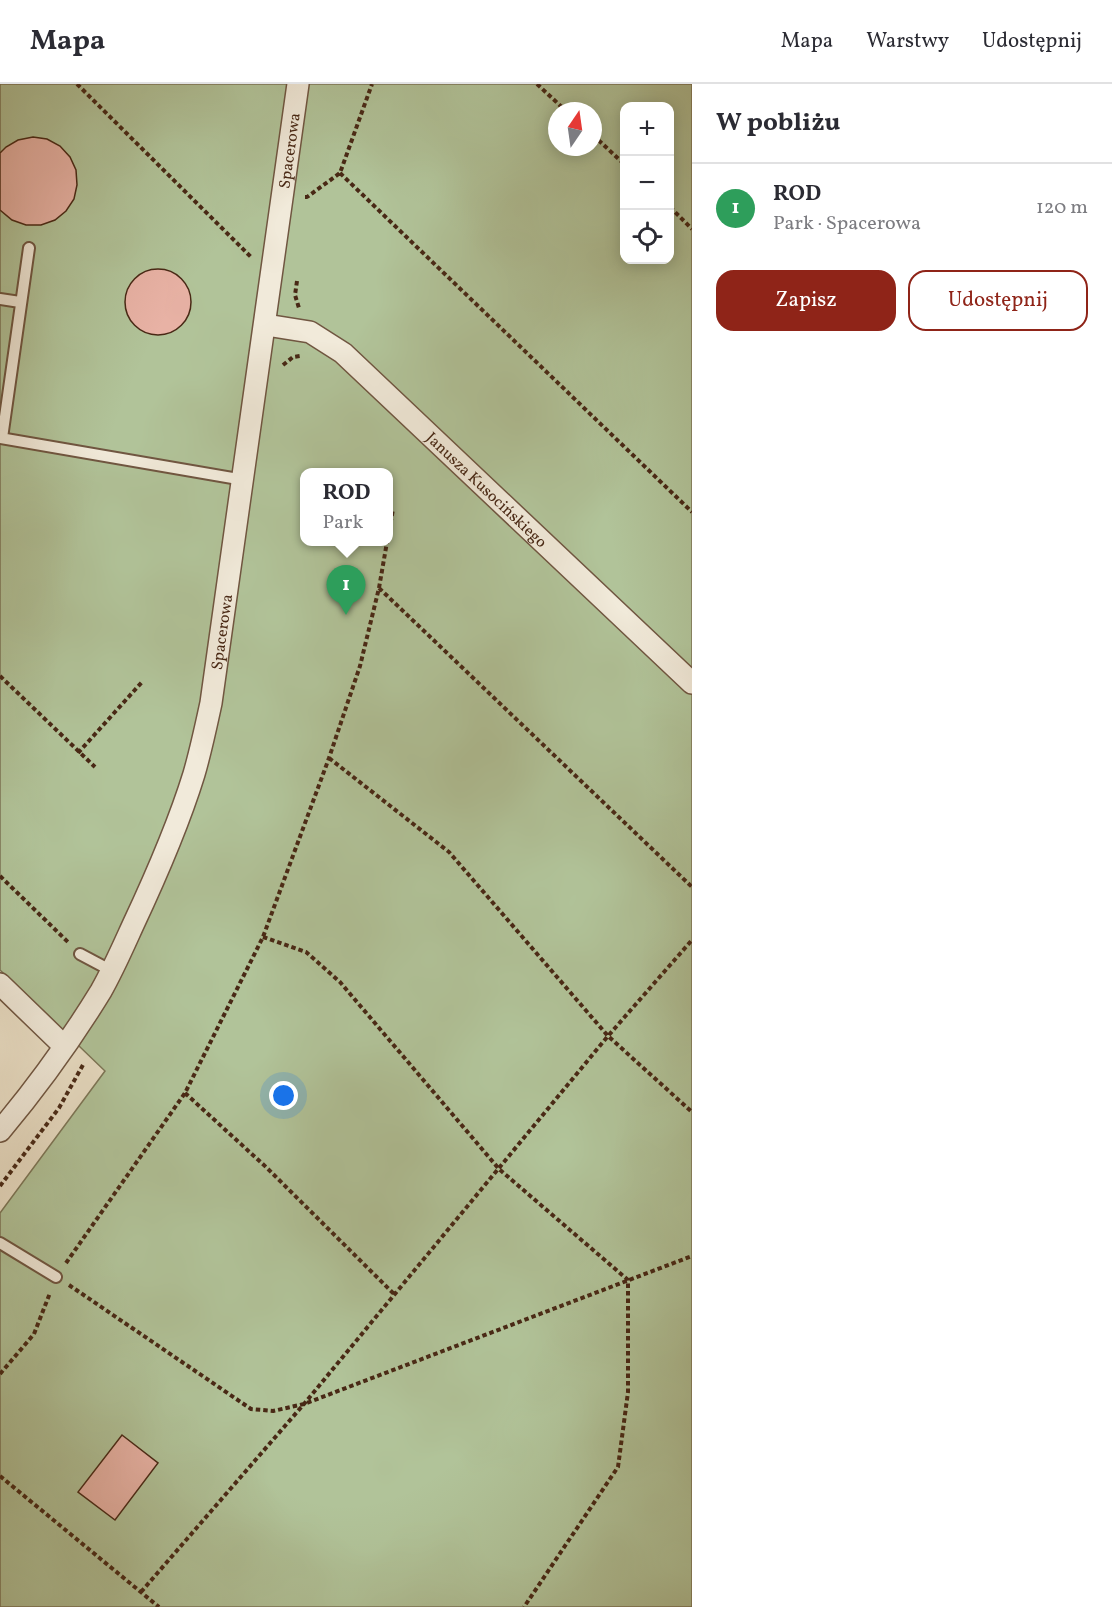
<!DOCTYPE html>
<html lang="pl">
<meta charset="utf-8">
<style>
body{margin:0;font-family:Vollkorn,serif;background:#f2f2f3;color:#2b2b33}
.controls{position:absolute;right:18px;top:18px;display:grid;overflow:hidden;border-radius:12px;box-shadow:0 3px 15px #0003}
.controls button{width:54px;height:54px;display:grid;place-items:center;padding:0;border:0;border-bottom:2px solid #e1e1e2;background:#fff;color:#2b2b33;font:30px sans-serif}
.compass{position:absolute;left:548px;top:18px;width:54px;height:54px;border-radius:50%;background:#fff;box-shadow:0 3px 15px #0003;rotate:13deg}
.you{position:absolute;left:284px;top:1012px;width:21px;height:21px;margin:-15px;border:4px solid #fff;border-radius:50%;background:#1a73e8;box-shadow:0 0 0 9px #1a73e833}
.badge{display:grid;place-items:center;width:39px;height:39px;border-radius:50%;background:#8f2418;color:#fff;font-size:20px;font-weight:700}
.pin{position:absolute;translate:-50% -50px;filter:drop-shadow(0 2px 3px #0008)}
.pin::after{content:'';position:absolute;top:32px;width:21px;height:18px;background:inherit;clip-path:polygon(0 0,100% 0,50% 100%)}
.popup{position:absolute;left:300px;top:384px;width:93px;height:78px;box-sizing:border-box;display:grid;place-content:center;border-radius:12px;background:#fff;filter:drop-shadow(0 2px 4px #0005);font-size:20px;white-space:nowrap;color:#7c7c81}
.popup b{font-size:22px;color:#2b2b33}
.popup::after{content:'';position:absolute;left:50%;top:100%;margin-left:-12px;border:12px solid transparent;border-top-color:#fff}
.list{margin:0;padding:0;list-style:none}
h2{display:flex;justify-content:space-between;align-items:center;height:78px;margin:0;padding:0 24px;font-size:26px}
h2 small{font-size:20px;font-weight:400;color:#7c7c81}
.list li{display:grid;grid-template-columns:39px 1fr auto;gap:18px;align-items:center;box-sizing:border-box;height:90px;padding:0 24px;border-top:2px solid #e1e1e2}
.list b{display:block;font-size:22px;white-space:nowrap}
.list p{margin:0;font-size:20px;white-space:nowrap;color:#7c7c81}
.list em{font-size:20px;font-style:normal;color:#7c7c81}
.actions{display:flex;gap:12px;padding:18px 24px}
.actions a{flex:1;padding:14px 0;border:2px solid #8f2418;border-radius:18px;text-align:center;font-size:21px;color:#8f2418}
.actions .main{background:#8f2418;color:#fff}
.icon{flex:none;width:33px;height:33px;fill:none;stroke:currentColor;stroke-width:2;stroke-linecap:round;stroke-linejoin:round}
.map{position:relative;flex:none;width:692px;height:1523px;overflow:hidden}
header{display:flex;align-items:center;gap:36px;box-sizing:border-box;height:84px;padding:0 30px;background:#fff;border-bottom:2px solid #e1e1e2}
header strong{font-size:28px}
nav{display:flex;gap:33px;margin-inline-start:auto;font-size:21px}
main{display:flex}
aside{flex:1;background:#fff}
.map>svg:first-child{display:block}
.green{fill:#b1c399;stroke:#7c7657;stroke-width:1.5;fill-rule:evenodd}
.building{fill:#e8b2a5;stroke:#482815;stroke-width:1.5}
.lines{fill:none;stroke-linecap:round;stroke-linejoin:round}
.lane-casing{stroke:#705641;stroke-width:14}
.street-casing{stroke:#705641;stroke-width:24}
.path{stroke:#482815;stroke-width:4;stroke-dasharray:4.5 3;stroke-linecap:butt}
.lane{stroke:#f1eada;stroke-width:10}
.street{stroke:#f1eada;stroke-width:21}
.labels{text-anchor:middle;stroke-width:6;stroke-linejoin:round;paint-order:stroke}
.street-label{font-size:16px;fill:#482815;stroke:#f1eada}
</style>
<header>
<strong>Mapa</strong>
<nav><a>Mapa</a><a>Warstwy</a><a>Udostępnij</a></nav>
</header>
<main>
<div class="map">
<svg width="692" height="1523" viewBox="0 0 692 1523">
<rect width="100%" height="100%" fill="#eadfc6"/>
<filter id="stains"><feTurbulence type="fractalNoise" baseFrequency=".00333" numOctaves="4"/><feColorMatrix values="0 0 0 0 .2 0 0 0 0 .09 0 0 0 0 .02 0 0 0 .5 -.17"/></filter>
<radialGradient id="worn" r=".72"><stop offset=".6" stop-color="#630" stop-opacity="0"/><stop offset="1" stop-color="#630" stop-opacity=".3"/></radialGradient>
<path class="green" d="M0,0H692V1523H0V1129L105,987L0,886ZM624,22H670V176H624ZM557,27H593V63H557ZM304,388H388V458H304Z"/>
<path class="building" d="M33,53L47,55L60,62L70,73L76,86L77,101L74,115L66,127L55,136L41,141H26L12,136L0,126V69L6,63L18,56Z
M125 218a33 33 0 1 1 66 0a33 33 0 1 1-66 0Z
M122,1351L158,1379L115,1436L78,1408Z"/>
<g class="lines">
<defs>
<path id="lane" d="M0,215L20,218
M0,354L244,396
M2,354L29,164
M80,870L112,887
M0,1159L56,1193"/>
<g id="street">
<path id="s1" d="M266,241L310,248L343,269L692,599"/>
<path d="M0,900L64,962"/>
<path id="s2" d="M0,1047C37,1003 71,956 101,907C113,886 123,863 133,841C156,792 178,742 194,690C201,666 206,642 211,619L298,0"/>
</g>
</defs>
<use href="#lane" class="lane-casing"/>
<use href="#street" class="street-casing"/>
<path class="path" d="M77,0L251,173
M537,0L566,27
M593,51L624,80
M340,89L692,428
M305,113H307L340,89L372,0
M670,123L692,145
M297,197L295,211L299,224
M283,281L293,273L300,272
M388,454L393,425
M379,504L692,803
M0,592L95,683
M78,669L142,598
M329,674L449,768L608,952L692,1028
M0,792L69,859
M263,853L306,868L340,898L499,1085L628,1196V1308L618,1383L524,1523
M185,1009L266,1083L395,1211
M0,1102L59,1024L84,979
M66,1179L185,1009L263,853L329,674L360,582L379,504L387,458
M69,1201L251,1325L273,1327L304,1320L692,1172
M0,1290L34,1250L50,1209
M0,1392L159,1523
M141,1508L304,1320L608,952L692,856"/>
<use href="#lane" class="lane"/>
<use href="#street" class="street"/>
</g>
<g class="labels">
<g class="street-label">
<text dy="6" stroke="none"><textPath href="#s2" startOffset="1040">Spacerowa</textPath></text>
<text dy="6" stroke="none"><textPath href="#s1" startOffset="282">Janusza Kusocińskiego</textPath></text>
<text dy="6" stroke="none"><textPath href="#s2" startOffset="554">Spacerowa</textPath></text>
</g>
</g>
<rect width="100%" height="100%" filter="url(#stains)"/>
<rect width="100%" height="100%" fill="url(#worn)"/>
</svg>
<div class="controls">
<button>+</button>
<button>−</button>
<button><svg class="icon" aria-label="locate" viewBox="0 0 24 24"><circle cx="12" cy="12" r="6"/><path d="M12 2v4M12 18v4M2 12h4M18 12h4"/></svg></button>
</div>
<svg class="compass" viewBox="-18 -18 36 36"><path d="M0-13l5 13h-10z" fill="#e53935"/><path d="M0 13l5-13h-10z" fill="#7c7c81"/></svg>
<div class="you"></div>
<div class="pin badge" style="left:346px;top:531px;background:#2e9e5b">1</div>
<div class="popup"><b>ROD</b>Park</div>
</div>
<aside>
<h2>W pobliżu<small></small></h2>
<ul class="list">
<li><span class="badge" style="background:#2e9e5b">1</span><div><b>ROD</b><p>Park · Spacerowa</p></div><em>120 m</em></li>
</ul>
<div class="actions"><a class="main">Zapisz</a><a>Udostępnij</a></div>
</aside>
</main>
